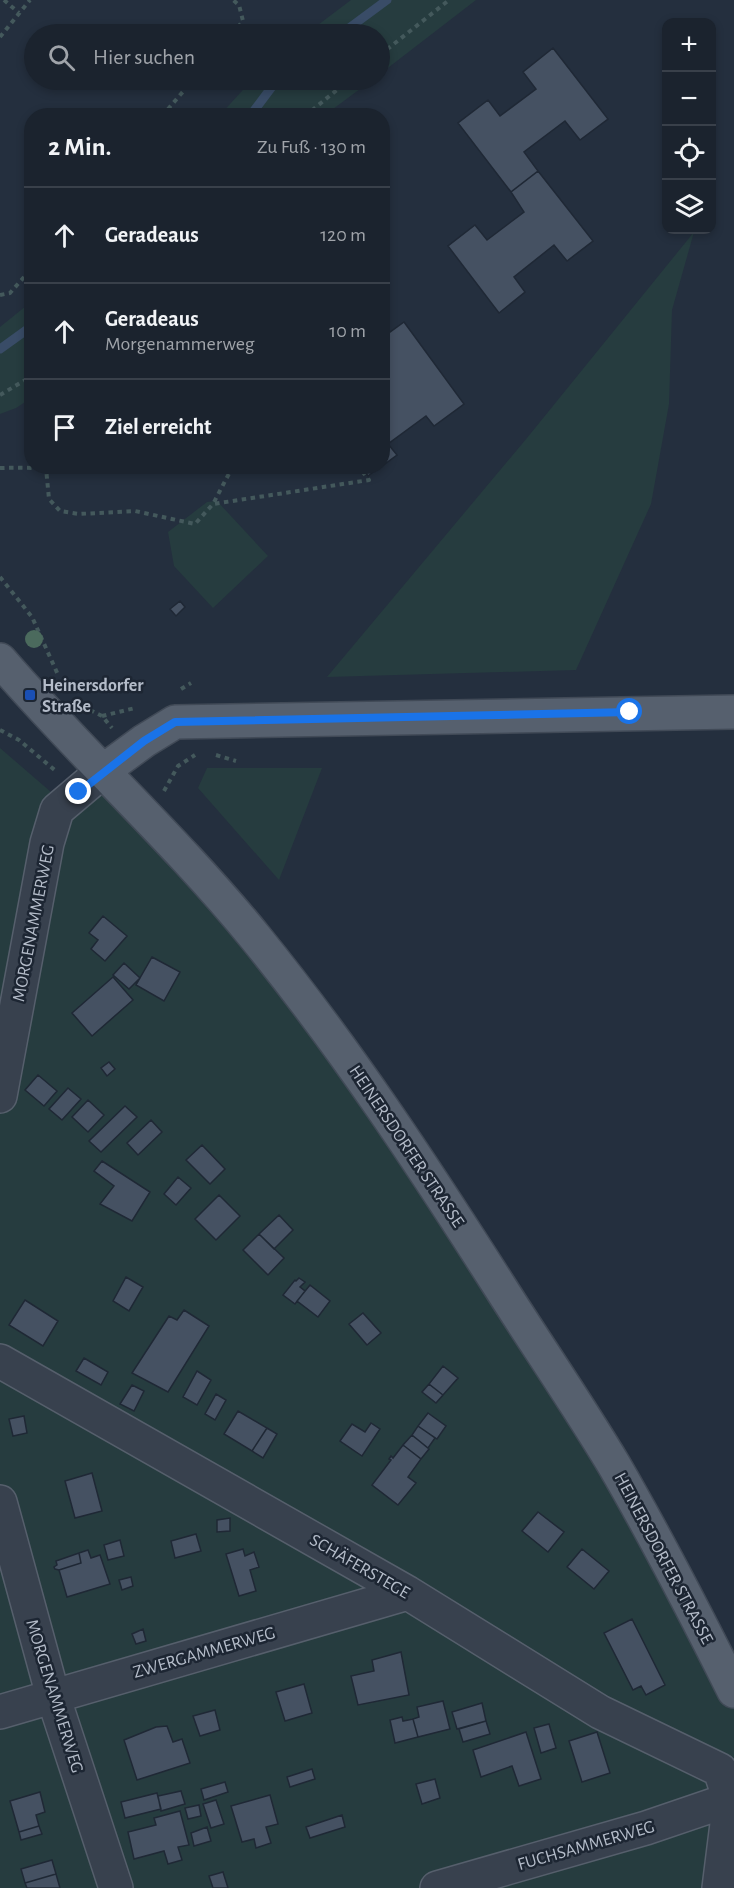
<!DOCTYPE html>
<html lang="de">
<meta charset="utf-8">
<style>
body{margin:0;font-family:"Alegreya Sans",sans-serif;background:#282f3a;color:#f1f3f6}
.controls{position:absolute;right:18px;top:18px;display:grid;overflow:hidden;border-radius:12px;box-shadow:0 3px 9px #0003}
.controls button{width:54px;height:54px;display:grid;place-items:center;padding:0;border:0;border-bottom:2px solid #39404a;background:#1b232e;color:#f1f3f6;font:30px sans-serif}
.stop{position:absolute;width:18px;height:18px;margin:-14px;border:4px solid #1a73e8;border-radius:50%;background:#fff}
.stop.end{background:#1a73e8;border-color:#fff;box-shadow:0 2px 6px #0008}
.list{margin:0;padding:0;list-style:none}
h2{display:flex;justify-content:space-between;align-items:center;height:78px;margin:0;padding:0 24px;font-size:26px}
h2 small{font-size:20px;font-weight:400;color:#a0a4aa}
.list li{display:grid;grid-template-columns:39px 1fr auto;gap:18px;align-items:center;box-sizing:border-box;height:96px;padding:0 24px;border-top:2px solid #39404a}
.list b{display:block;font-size:22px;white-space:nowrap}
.list p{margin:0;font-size:20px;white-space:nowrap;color:#a0a4aa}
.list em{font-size:20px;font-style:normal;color:#a0a4aa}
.icon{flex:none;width:33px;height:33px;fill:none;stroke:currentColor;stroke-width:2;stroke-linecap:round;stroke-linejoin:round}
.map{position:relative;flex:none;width:734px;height:1888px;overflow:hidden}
.search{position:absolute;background:#1b232e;box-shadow:0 3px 9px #0003;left:24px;top:24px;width:366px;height:66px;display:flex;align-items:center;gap:15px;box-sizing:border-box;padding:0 21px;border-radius:33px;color:#a0a4aa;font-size:22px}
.panel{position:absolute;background:#1b232e;box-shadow:0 3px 9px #0003;left:24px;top:108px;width:366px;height:366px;border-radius:24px}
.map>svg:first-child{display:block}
.green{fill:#263c3f}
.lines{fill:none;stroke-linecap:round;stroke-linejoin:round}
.stream{stroke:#394c67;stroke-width:9}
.building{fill:#455162;stroke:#1f2835;stroke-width:1.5}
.minor-casing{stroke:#565f6c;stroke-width:36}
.major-casing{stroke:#414a57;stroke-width:36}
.path{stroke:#44595c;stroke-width:4;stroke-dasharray:4.5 4.5;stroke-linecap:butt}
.minor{stroke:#38414e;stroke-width:33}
.major{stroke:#56606e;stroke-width:33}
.tree{fill:#4b6a5d}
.route{stroke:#1a73e8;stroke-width:8}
.transit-dot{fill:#1a4fb4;stroke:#1d2633;stroke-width:2}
.labels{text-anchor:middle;stroke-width:5;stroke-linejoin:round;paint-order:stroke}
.poi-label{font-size:18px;font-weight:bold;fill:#b4bcc9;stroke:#1d2633;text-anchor:start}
.street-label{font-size:18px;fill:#b4bcc9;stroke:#1d2633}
</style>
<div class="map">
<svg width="734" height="1888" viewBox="0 0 734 1888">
<rect width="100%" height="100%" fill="#242f3e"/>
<path class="green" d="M351,0H476L380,74V34H306Z
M252,80H372L325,115H220Z
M694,232L672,310L669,404L651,504L576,670L327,677L527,438Z
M31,302V398L16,408L0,414V327Z
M217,501L268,556L213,608L174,566L168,532L207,502Z
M0,748L51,792L0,1026Z
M207,768H322L279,880L198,788Z
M103,771L319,1017L734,1691V1888H0V1096L47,843Z"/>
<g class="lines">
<path class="stream" d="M341,34L387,0
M250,116L277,80
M0,349L32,326"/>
</g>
<path class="building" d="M553,48L608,119L580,140L565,121L524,152L538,171L511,192L458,123L488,100L500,116L536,89L523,72Z
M538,171L593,241L567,261L554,245L514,277L525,292L499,313L448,246L475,225L487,240L524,212L511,192Z
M404,322L464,404L434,426L426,416L388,444L397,455L382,466V338Z
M361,466H381L368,476Z
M180,601L185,607L176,616L170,609Z
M103,916L127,936L105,961L91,949L98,940L89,933Z
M152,957L180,972L164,1001L136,985Z
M124,963L140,978L129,989L113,975Z
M113,977L133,1000L92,1036L72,1013Z
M109,1062L115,1069L107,1076L101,1068Z
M38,1075L57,1091L44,1106L25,1090Z
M68,1088L81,1099L62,1120L49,1109Z
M88,1100L104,1115L88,1132L72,1117Z
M125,1106L137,1117L101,1152L89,1141Z
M151,1120L162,1132L138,1155L127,1143Z
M202,1145L225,1169L210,1184L186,1160Z
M102,1161L150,1192L132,1221L100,1204L114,1186L94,1171Z
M178,1177L191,1188L176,1205L164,1194Z
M219,1195L240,1216L216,1240L195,1219Z
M279,1215L293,1230L274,1249L259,1234Z
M259,1234L284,1258L268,1275L243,1250Z
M126,1277L143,1287L129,1311L113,1301Z
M299,1278L305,1282L300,1287L305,1291L295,1304L283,1295L295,1280L296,1281Z
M310,1285L330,1301L318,1317L297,1301Z
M25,1300L58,1321L43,1346L9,1325Z
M184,1310L209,1326L168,1392L132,1373L169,1316L177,1320Z
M363,1313L381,1333L367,1345L349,1324Z
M84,1358L108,1372L101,1385L76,1371Z
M443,1366L458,1378L443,1395L429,1384Z
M197,1371L211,1380L197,1405L183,1397Z
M429,1384L443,1395L436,1403L422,1392Z
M132,1385L144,1391L134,1411L120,1404Z
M216,1394L226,1400L215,1420L205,1414Z
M238,1411L267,1428L252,1451L224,1434Z
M428,1413L446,1426L437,1439L418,1426Z
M24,1416L27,1433L13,1436L9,1419Z
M371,1423L380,1429L362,1456L340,1441L352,1424L365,1432Z
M418,1426L435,1438L428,1448L412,1435Z
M267,1428L277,1434L263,1458L252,1451Z
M412,1435L429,1449L421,1459L403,1445Z
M403,1445L421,1459L408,1477L416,1483L398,1505L372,1485L391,1460L389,1459L391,1456L393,1458Z
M92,1473L102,1511L75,1518L65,1481Z
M538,1512L564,1532L548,1552L522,1531Z
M230,1518V1531L217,1532V1520Z
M196,1534L201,1551L175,1558L171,1541Z
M120,1540L124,1556L108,1560L104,1545Z
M243,1549L245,1556L254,1552L259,1567L250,1570L256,1591L239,1596L226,1554Z
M582,1549L609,1571L594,1589L567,1567Z
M88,1550L91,1558L100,1555L110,1584L67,1597L59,1570L81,1563L79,1553Z
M79,1553L81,1563L59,1570L55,1569L54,1567L57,1565L56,1561Z
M131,1577L133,1586L122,1590L119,1580Z
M632,1619L665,1685L646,1695L641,1686L633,1690L604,1633Z
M143,1629L146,1641L136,1644L132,1634Z
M401,1652L409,1695L358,1705L351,1676L374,1671L372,1660Z
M304,1684L312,1713L285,1721L276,1692Z
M443,1701L450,1729L418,1737L413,1719L419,1717L417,1707Z
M482,1703L486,1721L457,1729L452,1712Z
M215,1710L220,1730L200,1736L193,1716Z
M402,1717L403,1721L413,1719L418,1737L395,1743L390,1720Z
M486,1721L490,1734L463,1742L459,1729Z
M549,1724L556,1748L541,1753L534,1728Z
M167,1726L173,1742L182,1739L190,1763L137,1780L124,1740L156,1727Z
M526,1732L541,1779L519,1786L512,1766L481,1777L473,1750Z
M597,1732L610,1773L582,1782L569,1741Z
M312,1769L315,1779L290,1787L287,1777Z
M435,1779L440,1798L422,1804L416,1784Z
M225,1782L228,1792L204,1800L201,1789Z
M181,1791L185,1804L161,1811L158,1796Z
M40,1792L45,1812L36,1815L39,1826L19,1832L10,1801Z
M157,1793L161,1809L125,1818L121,1802Z
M270,1795L278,1824L266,1827L271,1843L256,1848L254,1839L242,1842L231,1806Z
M216,1800L224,1824L211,1828L203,1804Z
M199,1805L201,1816L188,1819L185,1808Z
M180,1811L189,1845L178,1847L182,1860L168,1864L164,1851L134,1859L128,1832L156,1825L154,1818Z
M342,1815L345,1827L310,1838L306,1827Z
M39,1826L42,1834L21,1840L19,1832Z
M207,1827L211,1841L194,1846L191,1833Z
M52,1860L56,1874L25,1883L21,1869Z
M223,1872L228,1888H213L209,1876Z
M56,1874L60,1888H27L25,1883Z"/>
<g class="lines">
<defs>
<path id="minor" d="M0,1096L47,843L57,810L103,771
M0,1361L408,1593L600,1712L720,1770L730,1800L719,1888
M0,1502L53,1696L116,1888
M0,1712L408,1593
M437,1888L646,1828L734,1798"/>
<path id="major" d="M0,660C82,755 176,840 255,937C346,1049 423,1166 500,1287C538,1347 578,1405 614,1465C657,1539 696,1615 734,1691
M103,771L144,741L175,722L734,712"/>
</defs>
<use href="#minor" class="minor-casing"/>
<use href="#major" class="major-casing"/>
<path class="path" d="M4,0L19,13
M232,34L243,21L239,5L233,0
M0,37L30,0
M380,55L449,0
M162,116L193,80
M305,116L349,80
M0,295L10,293L32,268
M0,395L32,376
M48,466L46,468L49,499L60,511L79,514L135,511L195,524L213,504
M233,466L213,504L369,480L358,466
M0,468C33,467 65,470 97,466
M0,577L32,617L59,677
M181,689L191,683
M90,710L102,716L112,728
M102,716L135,708
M0,730L19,740L57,772
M216,755L236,761
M164,791L178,766L195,755"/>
<use href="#minor" class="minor"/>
<use href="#major" class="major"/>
</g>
<circle class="tree" cx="34" cy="639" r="9"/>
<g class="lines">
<path class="route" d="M79,792L144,741L175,722L630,712"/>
</g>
<rect class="transit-dot" x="24" y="689" width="12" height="12" rx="3"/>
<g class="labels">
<g class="poi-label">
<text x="42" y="691">Heinersdorfer<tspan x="42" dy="21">Straße</tspan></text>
</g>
<g class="street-label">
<text transform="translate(33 923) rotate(-79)" y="6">MORGENAMMERWEG</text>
<text transform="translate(407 1146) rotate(56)" y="6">HEINERSDORFER STRASSE</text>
<text transform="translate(664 1558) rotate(62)" y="6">HEINERSDORFER STRASSE</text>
<text transform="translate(360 1566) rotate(30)" y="6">SCHÄFERSTEGE</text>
<text transform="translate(204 1652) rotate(-16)" y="6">ZWERGAMMERWEG</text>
<text transform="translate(55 1696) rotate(73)" y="6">MORGENAMMERWEG</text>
<text transform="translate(586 1845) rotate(-16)" y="6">FUCHSAMMERWEG</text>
</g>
</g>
</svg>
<div class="controls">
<button>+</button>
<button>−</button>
<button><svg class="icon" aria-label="locate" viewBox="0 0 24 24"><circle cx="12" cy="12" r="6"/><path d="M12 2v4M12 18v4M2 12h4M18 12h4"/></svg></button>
<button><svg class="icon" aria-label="layers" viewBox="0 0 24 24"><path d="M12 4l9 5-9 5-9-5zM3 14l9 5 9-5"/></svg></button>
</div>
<div class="stop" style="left:630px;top:712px"></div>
<div class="stop end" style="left:79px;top:792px"></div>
<div class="search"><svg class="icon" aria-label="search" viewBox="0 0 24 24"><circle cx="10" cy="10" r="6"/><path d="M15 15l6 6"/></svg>Hier suchen</div>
<section class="panel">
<h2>2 Min.<small>Zu Fuß · 130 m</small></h2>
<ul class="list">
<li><svg class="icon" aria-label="ahead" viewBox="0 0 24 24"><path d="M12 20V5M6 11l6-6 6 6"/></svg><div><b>Geradeaus</b></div><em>120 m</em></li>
<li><svg class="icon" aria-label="ahead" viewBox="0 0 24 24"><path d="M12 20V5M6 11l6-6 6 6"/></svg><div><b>Geradeaus</b><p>Morgenammerweg</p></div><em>10 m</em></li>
<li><svg class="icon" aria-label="arrive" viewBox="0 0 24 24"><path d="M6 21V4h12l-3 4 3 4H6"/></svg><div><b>Ziel erreicht</b></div></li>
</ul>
</section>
</div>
